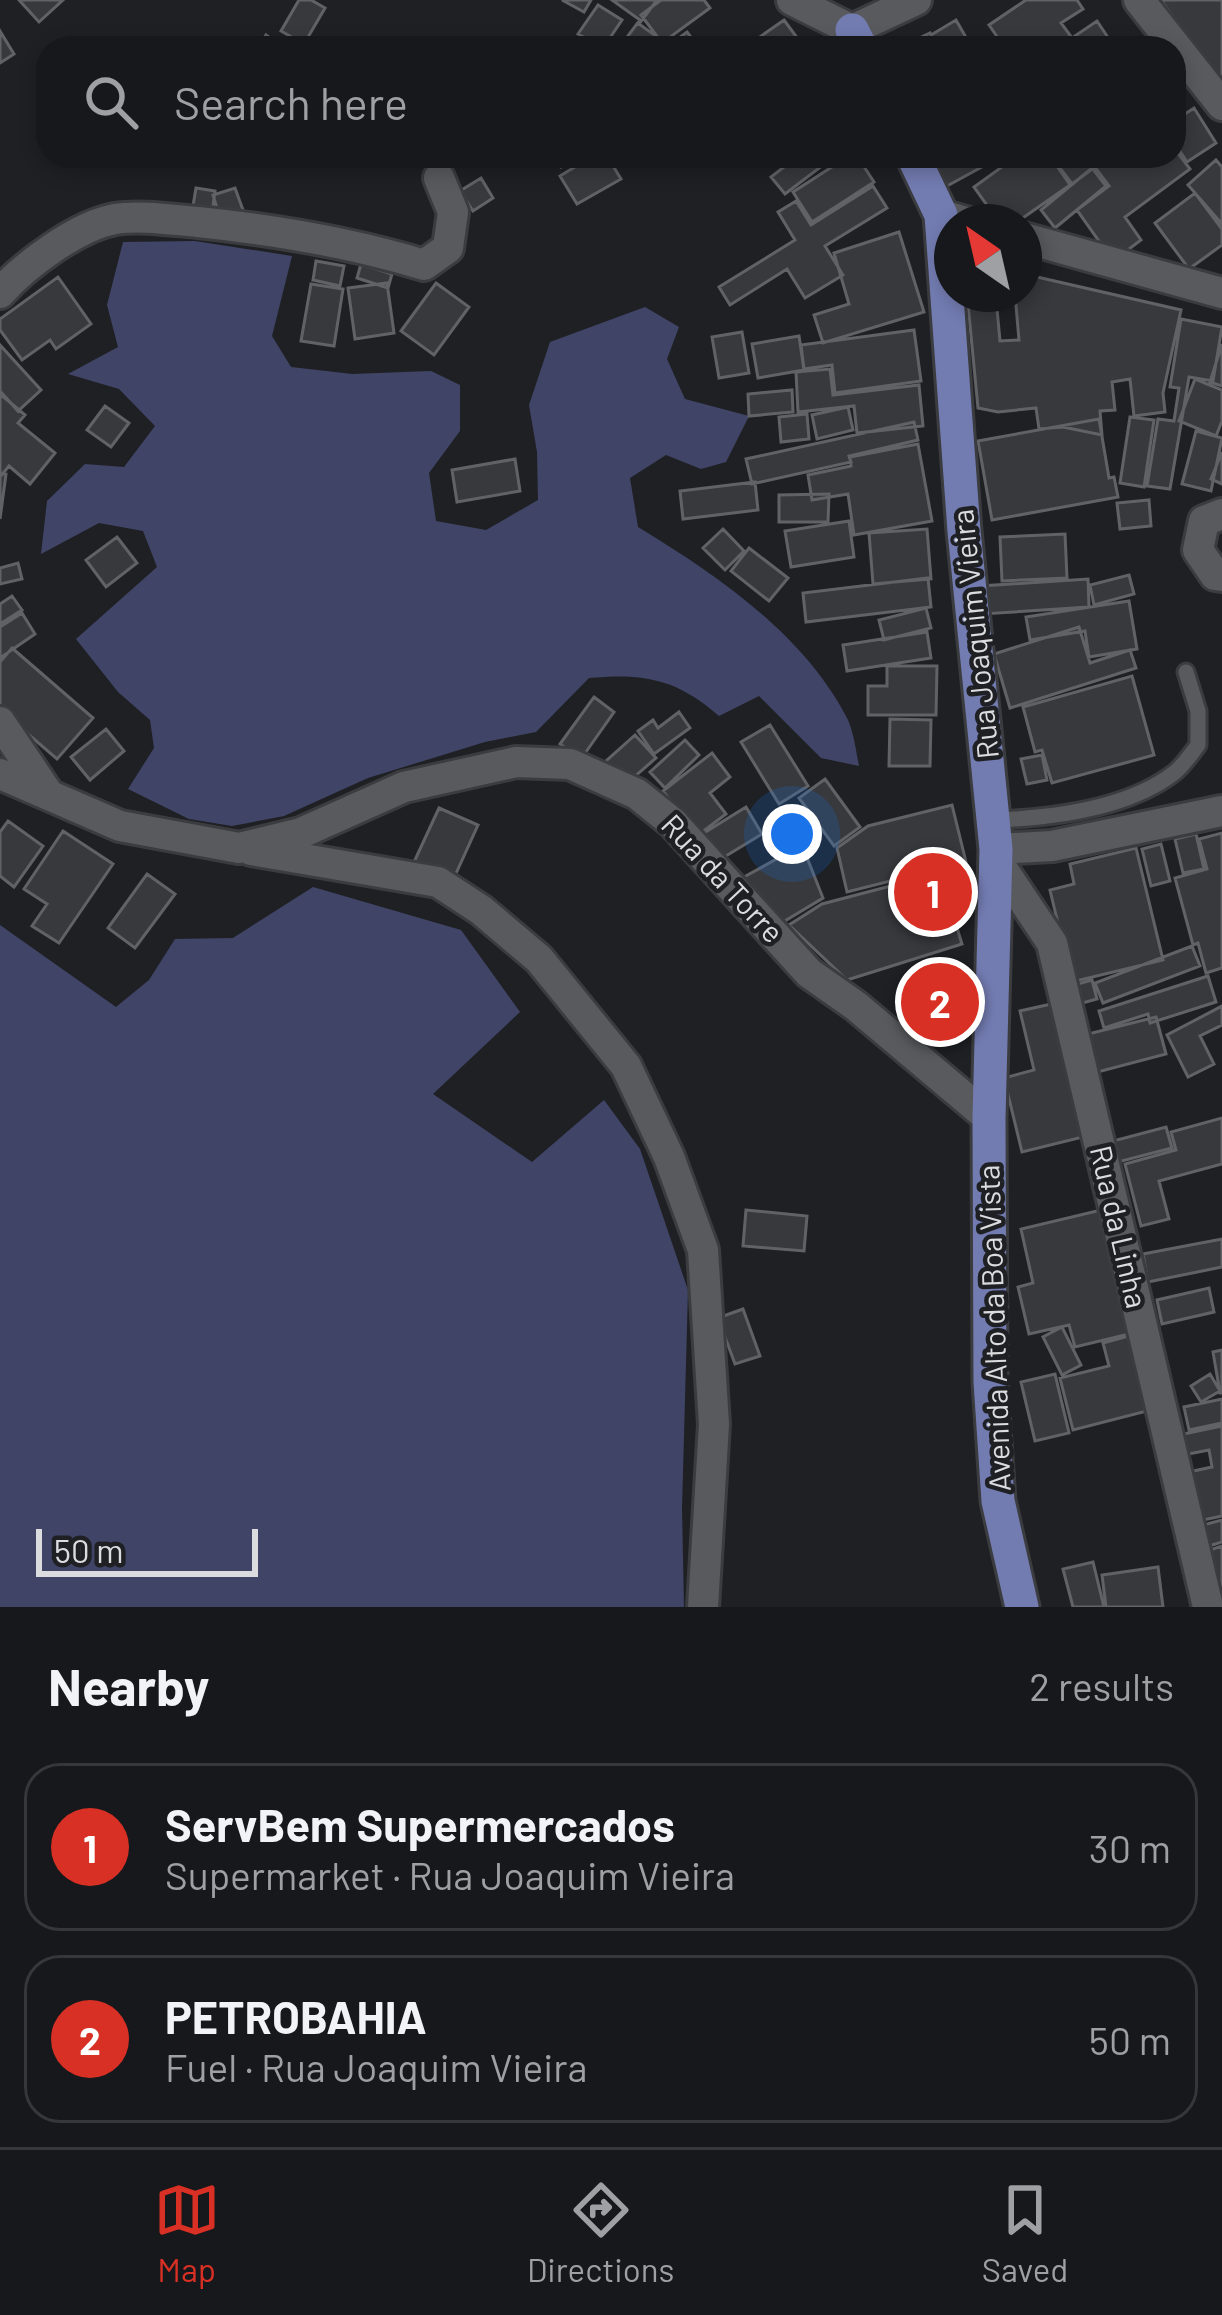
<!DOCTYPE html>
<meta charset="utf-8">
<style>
body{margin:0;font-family:Barlow,sans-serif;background:#242528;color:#f1f3f6}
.compass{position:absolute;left:934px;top:204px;width:108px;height:108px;border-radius:50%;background:#17181b;box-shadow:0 6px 18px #0003;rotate:326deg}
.scale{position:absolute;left:36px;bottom:30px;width:222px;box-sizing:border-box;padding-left:12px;border:6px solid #dbdcde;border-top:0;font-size:33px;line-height:42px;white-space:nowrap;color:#dbdcde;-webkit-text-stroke:9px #1f2024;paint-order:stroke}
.you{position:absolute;left:792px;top:834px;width:42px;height:42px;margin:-30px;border:9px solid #fff;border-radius:50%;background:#1a73e8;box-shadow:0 0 0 18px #1a73e833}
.badge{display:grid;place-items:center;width:78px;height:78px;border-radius:50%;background:#d93025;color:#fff;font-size:39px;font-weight:700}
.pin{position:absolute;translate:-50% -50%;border:6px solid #fff;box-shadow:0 3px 12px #0006}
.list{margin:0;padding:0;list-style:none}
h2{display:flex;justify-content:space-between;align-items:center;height:156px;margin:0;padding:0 48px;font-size:51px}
h2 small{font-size:39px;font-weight:400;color:#9ea0a3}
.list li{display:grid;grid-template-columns:78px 1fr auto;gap:36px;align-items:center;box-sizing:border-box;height:168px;margin:0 24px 24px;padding:0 24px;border:3px solid #36373a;border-radius:36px}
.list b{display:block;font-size:45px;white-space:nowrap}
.list p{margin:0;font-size:39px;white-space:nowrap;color:#9ea0a3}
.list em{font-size:39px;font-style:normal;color:#9ea0a3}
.icon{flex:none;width:66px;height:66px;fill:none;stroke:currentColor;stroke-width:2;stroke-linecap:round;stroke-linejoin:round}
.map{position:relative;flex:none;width:1222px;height:1607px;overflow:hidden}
.search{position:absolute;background:#17181b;box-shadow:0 6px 18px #0003;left:36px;right:36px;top:36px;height:132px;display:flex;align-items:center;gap:30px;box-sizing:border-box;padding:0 42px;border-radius:36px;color:#9ea0a3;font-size:45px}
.sheet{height:540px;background:#17181b}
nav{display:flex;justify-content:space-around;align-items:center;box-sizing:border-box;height:168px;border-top:3px solid #36373a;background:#17181b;font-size:33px;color:#9ea0a3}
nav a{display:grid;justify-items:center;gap:6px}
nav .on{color:#d93025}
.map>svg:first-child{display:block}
.green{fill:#404567}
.building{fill:#38393d;stroke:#616266;stroke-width:3}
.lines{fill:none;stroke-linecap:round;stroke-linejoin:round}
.service-casing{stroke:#3b3c3f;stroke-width:21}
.minor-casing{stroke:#3b3c3f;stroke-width:36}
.primary-casing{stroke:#3b3c3f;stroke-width:39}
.service{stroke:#595a5e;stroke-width:15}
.minor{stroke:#595a5e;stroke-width:30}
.primary{stroke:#737cb1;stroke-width:33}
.labels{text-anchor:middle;stroke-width:9;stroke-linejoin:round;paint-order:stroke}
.street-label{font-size:30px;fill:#dbdcde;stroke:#1f2024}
</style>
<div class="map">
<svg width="1222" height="1607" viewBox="0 0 1222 1607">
<rect width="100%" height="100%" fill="#1f2024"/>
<path class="green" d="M195,241L292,256L272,336L291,367L352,374L431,371L460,385V431L429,473L436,521L486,530L538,500L537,452L529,405L550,342L645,307L679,327L667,359L685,399L749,416L726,462L701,469L666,455L630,478L638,527C717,575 805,635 848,720C854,734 856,751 859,766L821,758L759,696L719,716C677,679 644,673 589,678L536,732L485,742L368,778L284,816L232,826L189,819L128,789L154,748L150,720L118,692L76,639L157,567L143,531L99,523L41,554L47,501L85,464L124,467L155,426L119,389L68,374L118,347L107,305L123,242Z
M313,887L461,930L520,1012L433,1094L532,1162L604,1100L640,1149L688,1290L682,1508L684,1607H0V925L116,1007L149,980L175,939L233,938Z"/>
<path class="building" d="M19,0H63L39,22Z
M299,0H311L325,8L304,44L281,31Z
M562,0H591L584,12Z
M612,0H657L639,24L660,39L653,48L621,45L640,20Z
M661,0H704L710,8L662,43L641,15Z
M1026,0H1077L1083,9L1061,23L1072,38L1097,21L1115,48H1005L989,25Z
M1161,0H1222V86Z
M598,5L622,20L603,48L578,34Z
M784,20L798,39L786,48H744Z
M956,20L972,48H938L931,35Z
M0,31L14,54L0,63Z
M687,32L699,48H665Z
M930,33L937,48H898Z
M266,35L285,48H258Z
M1194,108L1216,143L1187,162L1174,142V121Z
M1174,148L1190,169L1125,217L1141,240L1113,261L1077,210L1109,186L1095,167L1072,184L1051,156H1089L1095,165L1107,156H1174Z
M557,156H587L561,167Z
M593,156H607L621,179L577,204L560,176Z
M776,156H835L785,194L771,177L784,167Z
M849,156H857L874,182L812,222L793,192Z
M931,156H1002L947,186Z
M1017,156H1050L1070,185L1017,222H999L974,187Z
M1216,160L1222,167V224L1188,185Z
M1092,168L1106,186L1055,228L1041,210Z
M481,178L493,198L473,211L460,191Z
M873,186L887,208L825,246L843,275L805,298L787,269L730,305L719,287L795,240L778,212L796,201L811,225Z
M196,188L215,191L212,214L192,212Z
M235,188L243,210L220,218L213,195Z
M1195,193L1222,229V245L1189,269L1155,223Z
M899,232L924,312L823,343L814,315L849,304L834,253Z
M316,261L344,266L340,286L313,280Z
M361,264L392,274L388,288L357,278Z
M1024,274L1181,310L1163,393L1165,412L1134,416L1130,379L1112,382L1115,410L1100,411L1102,435L1063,427L1039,429L1036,408L998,412L978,408L967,294H1000L997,309L1000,341L1019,340L1015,294H1024Z
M58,277L91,324L56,349L50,340L22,360L0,330V319Z
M387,283L394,333L355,339L348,288Z
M436,283L469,307L434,355L401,331Z
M311,284L343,289L334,346L301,341Z
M1181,319L1222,327L1213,381L1189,377L1170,489L1147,486L1158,419L1174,421L1179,388L1170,387Z
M914,330L921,381L835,393L832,365L804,369L801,345Z
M742,332L749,373L719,378L712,337Z
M799,336L804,370L758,378L752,344Z
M1222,344V386L1210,382Z
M0,345L41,390L18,411L0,391Z
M830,369L833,395L919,385L923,426L857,433L854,406L798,412L796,372Z
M1195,379L1222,390V421L1216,436L1179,421Z
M792,390L793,412L749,416L748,394Z
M0,394L25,415L18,423L55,453L30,484L9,466L0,477Z
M105,406L129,423L111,447L87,430Z
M848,407L853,430L817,439L812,415Z
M807,414L809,439L781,442L779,417Z
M1130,417L1154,420L1144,487L1120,483Z
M1099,419L1109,478L1114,477L1118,497L992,520L978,441Z
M914,422L918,440L849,456L851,462L752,484L746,459Z
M1196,431L1222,438L1211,491L1182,484Z
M918,444L932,521L854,535L848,494L812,500L808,475L851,466L850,457Z
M1222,452V484L1211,479Z
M515,459L520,491L457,502L452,470Z
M0,473L6,474L0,519Z
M755,482L758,510L683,519L680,491Z
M829,494L828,522H779V495Z
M1149,500L1151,526L1120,529L1117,503Z
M849,521L854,557L791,567L785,531Z
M723,529L744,551L725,570L703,548Z
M927,529L931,579L873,584L869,533Z
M1065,534L1067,578L1002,581L1000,537Z
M117,537L137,563L106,587L86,560Z
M749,548L788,578L769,601L731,571Z
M18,563L22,579L0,584V568Z
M1129,575L1134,594L1094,605L1090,585Z
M928,578L931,607L806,622L803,593Z
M1088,579L1089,607L982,614L981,586Z
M12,596L22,610L0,624V604Z
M1129,601L1137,649L1089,657L1085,631L1030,640L1026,617Z
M926,608L931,628L884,640L879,620Z
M22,613L35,634L0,658V627Z
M1079,627L1090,663L1130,650L1136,668L1010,708L994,654Z
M927,632L931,658L847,671L843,645Z
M12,648L93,718L57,759L0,710V662Z
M887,666H937L936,715H868V686H887Z
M1132,676L1154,755L1052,783L1042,750L1035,752L1023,707Z
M594,697L614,712L581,759L560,744Z
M679,712L690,728L654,754L638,731L653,720L658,728Z
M890,719L931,720L930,766H889Z
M770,725L808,786L779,804L741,742Z
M106,729L124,751L90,780L71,757Z
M635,735L656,758L625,785L605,762Z
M685,740L699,755L665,788L650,772Z
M712,753L730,777L710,793L726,814L697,836L663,791Z
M1042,755L1047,780L1027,784L1021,759Z
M825,779L860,827L834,846L799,798Z
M952,805L966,862L847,892L837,848L868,826Z
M746,807L762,834L721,859L704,833Z
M439,808L478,825L453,880L414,862Z
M8,821L43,846L14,887L0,876V832Z
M63,831L113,864L59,943L32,926L47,904L24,889Z
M1222,833V968L1206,973L1198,943L1193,945L1175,878L1207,869L1199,839Z
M1196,834L1204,869L1183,873L1175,839Z
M1161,844L1170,881L1151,886L1142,849Z
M802,845L823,898L778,925L744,877Z
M1136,848L1163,960L1072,982L1050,890L1074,884L1070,864Z
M940,873L962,944L847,980L789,925L822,904Z
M147,874L175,894L135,948L108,928Z
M1192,946L1200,966L1103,1003L1095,983Z
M937,975L940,1025L911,1027L909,978Z
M1208,976L1216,1002L1150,1023L1148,1014L1104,1028L1099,1011Z
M1092,980L1097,999L1079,1004L1074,985Z
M1051,1004L1083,1137L1022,1152L1004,1078L1034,1070L1020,1011Z
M1222,1006V1025L1200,1036L1214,1064L1188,1077L1167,1035Z
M1156,1017L1166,1054L1094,1073L1084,1035Z
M1222,1118V1164L1159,1181L1169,1219L1141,1226L1125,1164L1176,1150L1171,1132Z
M1166,1127L1172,1148L1118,1162L1113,1141Z
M746,1210L807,1216L804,1251L743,1246Z
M1101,1210L1129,1334L1075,1347L1069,1325L1029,1334L1018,1287L1033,1283L1021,1229Z
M1222,1239V1267L1148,1282L1143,1254Z
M1209,1288L1214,1312L1162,1324L1157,1300Z
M743,1309L760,1356L735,1364L718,1318Z
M1062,1327L1081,1365L1062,1375L1043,1337Z
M1132,1335L1151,1410L1073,1430L1060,1378L1109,1366L1103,1343Z
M1222,1350V1393H1220L1213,1352Z
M1055,1374L1069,1433L1035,1441L1021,1382Z
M1210,1374L1220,1391L1201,1402L1191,1386Z
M1222,1399V1423L1189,1430L1184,1407Z
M1222,1426V1516L1194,1522L1184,1473L1212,1467L1209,1450L1178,1456L1174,1436Z
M1222,1520V1542L1209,1546L1203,1525Z
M1222,1546V1586L1220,1587L1207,1551Z
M1093,1562L1104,1607H1073L1063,1569Z
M1158,1567L1163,1607H1106L1102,1575Z"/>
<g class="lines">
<defs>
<path id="service" d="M994,820C1051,818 1127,809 1174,773C1183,766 1191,754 1198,745V711L1186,672"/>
<path id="minor" d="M792,0L852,30
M1139,0L1222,105
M852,30L916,0
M941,215L966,222
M1024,238L1222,293
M0,293C25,265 77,226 115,219C140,215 173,220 198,222C276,230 349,242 424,265L448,248L453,212L439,178
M1222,514L1204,521L1198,550L1215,575L1222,576
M0,722L47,792
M0,774L120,826L239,848L301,833L404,787L516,762L570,764L637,794L673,823L809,973L856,1006L989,1118
M996,849L1052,846L1222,811
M251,850L438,882L481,910L539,959L626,1066L669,1157L703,1250L714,1424L703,1607
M997,861L1052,943L1208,1607"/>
<path id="primary" d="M852,30L861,48
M913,156L941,215L964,531L996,849L989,1118L990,1382L998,1501L1022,1607"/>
</defs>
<use href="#service" class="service-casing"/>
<use href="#minor" class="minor-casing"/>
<use href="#primary" class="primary-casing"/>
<use href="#service" class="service"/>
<use href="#minor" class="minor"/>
<use href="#primary" class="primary"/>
</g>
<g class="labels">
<g class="street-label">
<text transform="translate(976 634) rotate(-96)" y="10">Rua Joaquim Vieira</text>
<text transform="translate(722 879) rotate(47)" y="10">Rua da Torre</text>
<text transform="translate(1118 1227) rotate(77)" y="10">Rua da Linha</text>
<text transform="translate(995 1328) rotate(-92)" y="10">Avenida Alto da Boa Vista</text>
</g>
</g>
</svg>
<svg class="compass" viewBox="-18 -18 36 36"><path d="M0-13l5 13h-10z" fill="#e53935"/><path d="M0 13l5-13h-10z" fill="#9ea0a3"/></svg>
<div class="scale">50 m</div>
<div class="you"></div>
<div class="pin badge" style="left:933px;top:892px">1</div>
<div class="pin badge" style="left:940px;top:1002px">2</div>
<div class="search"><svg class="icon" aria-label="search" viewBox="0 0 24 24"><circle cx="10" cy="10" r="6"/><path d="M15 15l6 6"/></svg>Search here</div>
</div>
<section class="sheet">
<h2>Nearby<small>2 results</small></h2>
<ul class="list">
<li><span class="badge">1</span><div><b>ServBem Supermercados</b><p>Supermarket · Rua Joaquim Vieira</p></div><em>30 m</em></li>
<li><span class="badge">2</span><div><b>PETROBAHIA</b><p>Fuel · Rua Joaquim Vieira</p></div><em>50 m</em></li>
</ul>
</section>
<nav>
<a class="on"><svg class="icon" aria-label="map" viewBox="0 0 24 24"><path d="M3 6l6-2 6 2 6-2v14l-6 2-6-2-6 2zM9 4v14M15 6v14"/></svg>Map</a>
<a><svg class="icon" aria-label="directions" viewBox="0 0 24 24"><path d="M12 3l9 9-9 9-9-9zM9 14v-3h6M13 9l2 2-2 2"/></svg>Directions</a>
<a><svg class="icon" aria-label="saved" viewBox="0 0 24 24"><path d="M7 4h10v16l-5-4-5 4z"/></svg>Saved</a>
</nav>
